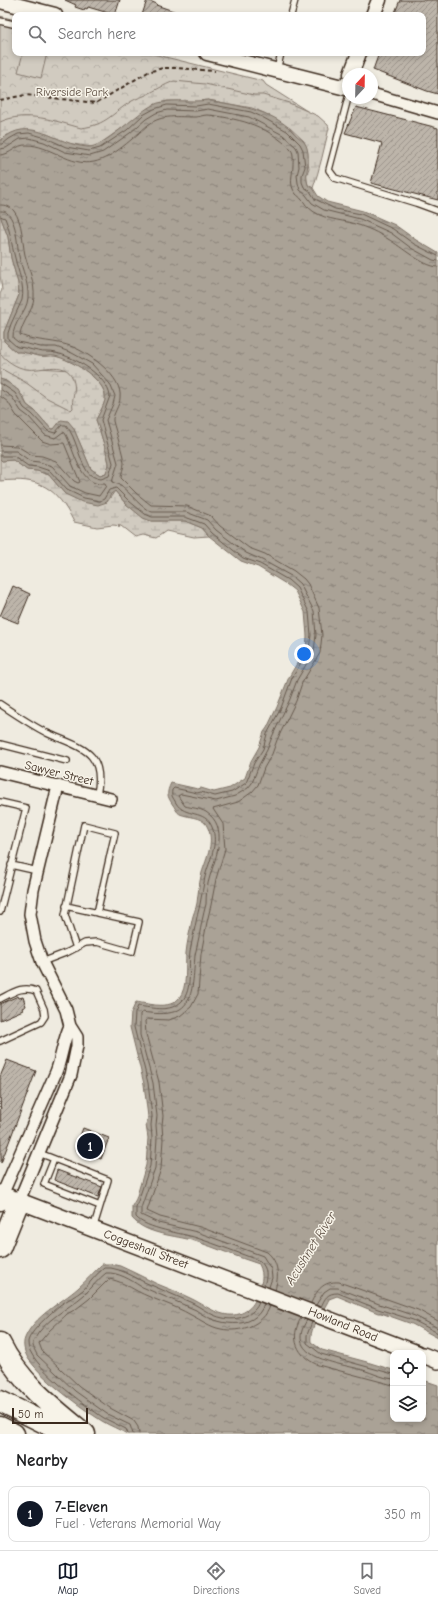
<!DOCTYPE html>
<meta charset="utf-8">
<style>
body{margin:0;font-family:"Comic Neue",sans-serif;background:#f6f6f6;color:#202124}
.controls{position:absolute;right:12px;bottom:12px;display:grid;overflow:hidden;border-radius:8px;box-shadow:0 2px 6px #0003}
.controls button{width:36px;height:36px;display:grid;place-items:center;padding:0;border:0;border-bottom:1px solid #e0e0e0;background:#fff;color:#202124;font:20px sans-serif}
.compass{position:absolute;left:342px;top:68px;width:36px;height:36px;border-radius:50%;background:#fff;box-shadow:0 2px 6px #0003;rotate:22deg}
.scale{position:absolute;left:12px;bottom:10px;width:76px;box-sizing:border-box;padding-left:4px;border:2px solid #3b2a1e;border-top:0;font-size:11px;line-height:14px;white-space:nowrap;color:#3b2a1e;-webkit-text-stroke:3px #f7f3e8;paint-order:stroke}
.you{position:absolute;left:304px;top:654px;width:14px;height:14px;margin:-10px;border:3px solid #fff;border-radius:50%;background:#1a73e8;box-shadow:0 0 0 6px #1a73e833}
.badge{display:grid;place-items:center;width:26px;height:26px;border-radius:50%;background:#111827;color:#fff;font-size:13px;font-weight:700}
.pin{position:absolute;translate:-50% -50%;border:2px solid #fff;box-shadow:0 1px 4px #0006}
.list{margin:0;padding:0;list-style:none}
h2{display:flex;justify-content:space-between;align-items:center;height:52px;margin:0;padding:0 16px;font-size:17px}
h2 small{font-size:13px;font-weight:400;color:#757577}
.list li{display:grid;grid-template-columns:26px 1fr auto;gap:12px;align-items:center;box-sizing:border-box;height:56px;margin:0 8px 8px;padding:0 8px;border:1px solid #e0e0e0;border-radius:8px}
.list b{display:block;font-size:15px;white-space:nowrap}
.list p{margin:0;font-size:13px;white-space:nowrap;color:#757577}
.list em{font-size:13px;font-style:normal;color:#757577}
.icon{flex:none;width:22px;height:22px;fill:none;stroke:currentColor;stroke-width:2;stroke-linecap:round;stroke-linejoin:round}
.map{position:relative;flex:none;width:438px;height:1434px;overflow:hidden}
.search{position:absolute;background:#fff;box-shadow:0 2px 6px #0003;left:12px;right:12px;top:12px;height:44px;display:flex;align-items:center;gap:10px;box-sizing:border-box;padding:0 14px;border-radius:8px;color:#757577;font-size:15px}
.sheet{height:116px;background:#fff}
nav{display:flex;justify-content:space-around;align-items:center;box-sizing:border-box;height:56px;border-top:1px solid #e0e0e0;background:#fff;font-size:11px;color:#757577}
nav a{display:grid;justify-items:center;gap:2px}
nav .on{color:#111827}
.map>svg:first-child{display:block}
.forest{fill:url(#forest-crowns);stroke:#867a6f}
.wetland{fill:url(#wetland-marsh);stroke:#867a6f}
.pitch{fill:#d1cbc0;stroke:#867a6f}
.water{fill:url(#water-ripples);stroke:#7e7266}
.lines{fill:none;stroke-linecap:round;stroke-linejoin:round}
.shore{stroke:#675a4e;stroke-width:1}
.building{fill:url(#building-hatch);stroke:#3b2a1e}
.service-casing{stroke:#3b2a1e;stroke-width:8}
.minor-casing{stroke:#3b2a1e;stroke-width:14}
.tertiary-casing{stroke:#3b2a1e;stroke-width:17}
.secondary-casing{stroke:#3b2a1e;stroke-width:18}
.motorway-casing{stroke:#3b2a1e;stroke-width:23}
.path{stroke:#3b2a1e;stroke-width:2;stroke-dasharray:4 3;stroke-linecap:butt}
.service{stroke:#f7f3e8;stroke-width:5.5}
.minor{stroke:#f7f3e8;stroke-width:11}
.tertiary{stroke:#f7f3e8;stroke-width:14}
.secondary{stroke:#f7f3e8;stroke-width:15}
.motorway{stroke:#f7f3e8;stroke-width:20}
.labels{text-anchor:middle;stroke-width:3;stroke-linejoin:round;paint-order:stroke}
.park-label{font-size:12px;fill:#605246;stroke:#f7f3e8}
.street-label{font-size:12px;fill:#3b2a1e;stroke:#f7f3e8}
.water-label{font-size:13px;font-style:italic;fill:#625448;stroke:#f7f3e8}
</style>
<div class="map">
<svg width="438" height="1434" viewBox="0 0 438 1434">
<defs>
<pattern id="forest-crowns" width="20" height="18" patternUnits="userSpaceOnUse"><rect width="20" height="18" fill="#d1cbc0"/><path d="M2 6a3 3 0 1 1 6 0M12 15a3 3 0 1 1 6 0" fill="none" stroke="#b4aea5"/></pattern>
<pattern id="wetland-marsh" width="20" height="14" patternUnits="userSpaceOnUse"><rect width="20" height="14" fill="#d1cbc0"/><path d="M1 5h8M5 5V1M11 12h8M15 12V8" fill="none" stroke="#b4aea5"/></pattern>
<pattern id="water-ripples" width="26" height="14" patternUnits="userSpaceOnUse"><rect width="26" height="14" fill="#aaa296"/><path d="M2 4q2-2 4 0t4 0M15 11q2-2 4 0t4 0" fill="none" stroke="#8c847a"/></pattern>
<pattern id="building-hatch" width="6" height="6" patternUnits="userSpaceOnUse"><rect width="6" height="6" fill="#bdb5aa"/><path d="M-1 1l2-2M0 6l6-6M5 7l2-2" fill="none" stroke="#9b938a"/></pattern>
</defs>
<rect width="100%" height="100%" fill="#efebe0"/>
<filter id="ink" filterUnits="userSpaceOnUse"><feTurbulence type="fractalNoise" baseFrequency=".025" numOctaves="2"/><feDisplacementMap in="SourceGraphic" scale="8" xChannelSelector="R" yChannelSelector="G"/><feConvolveMatrix kernelMatrix="1 2 1 2 8 2 1 2 1" color-interpolation-filters="sRGB"/></filter>
<g filter="url(#ink)">
<path class="forest" d="M0,16L15,20V53H149L263,81L266,85L318,118L103,123L89,127L83,131L0,122Z
M0,350L38,368L72,370L121,521L119,528L76,423L0,376Z"/>
<path class="wetland" d="M174,81L205,84L254,95H263L289,103L318,116L328,125L329,128C324,149 320,168 313,188L308,185L306,176L309,168L304,141L290,128L264,113L252,108L208,100L196,102L167,101L125,126L98,145L92,147L67,143L47,134L7,135L0,141V122C26,110 55,121 81,128C107,125 112,113 132,101C137,98 142,97 146,95C156,90 164,85 174,81Z
M0,215L8,237L11,258L18,283L19,295L4,332V341L16,352C24,351 31,355 40,356C45,357 50,355 55,356C71,359 101,378 105,394C107,402 99,413 96,420C98,424 109,460 109,464C109,467 106,471 106,473L100,475L91,469L73,427L51,429L35,411L27,405L23,396L6,381L0,379V368L25,382L47,398L71,410L73,408C71,399 76,391 74,383C69,357 42,372 26,369C17,368 5,360 0,353V294L2,290L0,275Z
M0,459L2,461L13,460L27,470L37,471L49,475L65,494L107,502L115,491L126,504L151,521H185L202,528L209,536L194,537L166,531L156,538L143,535L135,537L121,526L113,525L97,527L74,522C56,487 40,477 0,481Z"/>
<path class="pitch" d="M23,53H47L41,78L18,72Z"/>
<path class="water" d="M208,100C237,106 272,109 293,132C298,138 305,140 307,148C311,161 304,173 308,185L313,188L318,196L327,202L363,211L395,225L416,240L438,253V1338L412,1324L381,1313H378L337,1296L329,1299C323,1313 309,1326 311,1342L322,1350L367,1362L393,1370V1419H423V1380L438,1385V1434H127C119,1429 110,1426 102,1421C80,1407 46,1382 30,1361C25,1355 22,1345 25,1338C34,1316 61,1303 78,1288C86,1281 94,1272 102,1264H111L120,1266C129,1270 137,1274 145,1278C159,1286 175,1290 190,1298C201,1303 211,1311 223,1314C238,1318 252,1311 257,1296C261,1285 265,1276 259,1264C237,1257 216,1248 195,1241C175,1235 146,1235 132,1218V1206L136,1199L146,1165L148,1138L146,1125L148,1117L144,1084L130,1027L131,1013L136,1002C149,1004 170,1010 179,998C188,987 185,967 186,953C187,942 190,931 192,920C193,914 196,909 197,903C198,894 199,885 201,876C205,861 215,844 208,828C204,817 192,818 183,815C177,814 176,809 173,805C167,796 166,793 171,783L198,789L201,788L214,792L230,788L245,778L251,761L259,747L264,732L267,728L277,707L289,677L306,648L307,636L305,612L295,591L286,584L258,567L241,561L209,536L202,528L185,521H151L143,518L126,504L115,491L111,494L107,502L98,505L82,502L65,494L49,475L37,471L27,470L13,460L2,461L0,459V379L6,381L18,390L27,405L35,411L51,429H54L61,420L68,421L73,427L91,469L100,475L106,473C106,471 109,467 109,464C109,460 98,424 96,420C99,413 107,402 105,394C101,377 71,360 55,356C50,355 45,357 40,356C31,355 24,351 16,352L4,341V332L19,295L18,283L11,258L8,237L0,215V141C31,113 55,145 88,147C103,148 136,114 151,106C167,97 189,103 208,100Z"/>
<g class="lines">
<path class="shore" d="M0,144H3L9,139L18,134L29,133L46,138L66,147L89,151L100,148L127,130L143,115L154,109L167,105L196,106L208,104L251,112L262,117L287,131L300,144L303,150L305,167L302,175V182L304,187L310,191L315,199L335,209L361,214L393,229L414,244L438,256
M0,149L6,148L20,139L29,138L44,142L65,152L90,156L103,152L130,133L146,119L156,113L167,110L196,111L208,109L249,117L283,135L296,147L298,151L299,167L297,175L298,183L300,190L306,195L312,203L324,210L360,219L391,233L411,248L433,260L438,261
M0,155C11,155 16,144 27,145C50,145 70,167 94,162C113,158 134,137 148,125C162,114 179,117 195,117C199,117 203,115 207,115C215,115 240,120 248,123C262,127 282,139 291,150C294,153 293,161 293,165C293,175 288,184 296,194C298,196 300,197 302,200C305,202 305,205 308,207C321,220 339,219 355,224C366,227 379,233 388,239C402,247 422,266 438,267
M0,205C5,205 10,206 14,211C23,223 22,241 25,255C29,270 35,283 34,298C33,311 22,322 20,335C37,342 56,340 73,347C90,354 123,377 120,398C120,405 112,415 113,421C116,433 123,453 124,463C124,468 121,473 121,478L136,493L151,505L187,506L211,516L220,526L249,548L265,554L294,571L304,579L308,584L319,608L322,635L320,653L302,683L296,701L277,740L272,754L264,768L258,785L252,792L238,802L213,809L223,824L225,849L216,879L211,905L207,922L201,954L198,994L191,1007L180,1016L169,1020L147,1019L145,1021L146,1034L159,1082L163,1116L162,1125L163,1139L161,1169L147,1211L160,1217L200,1227L267,1252C279,1262 279,1276 275,1290
M0,211C3,211 6,211 8,214C17,223 17,244 19,256C22,270 29,283 28,298C27,312 12,323 13,338L18,342L41,347H56L72,353L92,364L110,384L115,396L113,404L106,420L118,463L112,482C128,486 136,506 152,512H186L207,520L216,530L246,553L262,560L291,576L300,584L314,611L316,635L314,651L297,680L290,699L272,737L267,750L259,765L252,783L248,788L235,796L216,801L181,794L178,796L185,806C192,808 199,808 206,812C229,827 216,856 210,876C207,885 206,895 206,904C203,915 201,926 199,937C198,943 196,949 195,955C192,997 194,1020 142,1012L140,1014V1035L153,1083L157,1116L156,1125L157,1138L155,1168L141,1208V1215L158,1223L197,1232L263,1256L271,1269L272,1278L269,1287
M0,216L5,218C11,233 11,243 15,258C18,272 25,285 22,300L11,324L8,333V339L17,347C24,347 31,350 38,351C44,353 50,351 56,353C75,357 107,376 110,396L101,420L113,463L109,476L101,479C96,478 90,476 87,471C78,457 77,439 66,425H62L55,433L48,431L32,414L24,408L15,393L0,383
M0,389L12,397L21,411L29,417L45,435L55,438L63,432L65,433C75,450 79,487 105,484L106,486L99,496L85,493L70,486L52,466L39,462L30,461L16,451H0
M0,396L8,402L16,415L42,441L51,444L64,443L80,482L78,483L74,481L56,461L42,456L32,455L17,446L0,445
M0,456H14L28,466L38,467L50,471L67,490L84,498L100,501L104,499L109,490L116,488L129,501L145,514L152,517H185L204,524L212,533L243,558L260,564L288,580L297,588L309,612L311,635L309,649L292,678L281,708L267,734L263,749L254,763L246,783L232,792L215,796L201,792L197,793L174,788L172,790C171,797 173,797 176,803C185,818 205,809 212,827C219,844 209,861 205,877C203,886 202,895 200,904C199,910 197,915 196,922C194,932 192,941 190,951C188,966 193,989 182,1001C170,1013 153,1008 138,1006L135,1013L134,1027L148,1083L152,1116L151,1125L152,1138L150,1166L136,1207V1217C146,1229 182,1233 197,1238C218,1245 239,1253 260,1261C268,1269 267,1276 264,1286
M311,1303C317,1290 323,1281 339,1282L418,1310L438,1321
M316,1305L324,1292L330,1288H338L379,1304L415,1316L438,1328
M321,1307C325,1298 327,1293 338,1293L378,1309L413,1320L438,1333
M301,1318C289,1338 297,1356 318,1365L393,1385
M307,1320C282,1359 340,1363 363,1370C373,1373 382,1378 393,1379
M312,1322L307,1335V1343L321,1354L393,1374
M128,1434L126,1429C119,1425 111,1422 104,1418C87,1407 26,1363 28,1342C29,1332 52,1312 60,1305C67,1300 76,1296 83,1290C90,1283 96,1274 104,1268H111L119,1270C128,1273 136,1278 144,1282C159,1289 175,1295 190,1302C201,1307 211,1316 223,1318C236,1321 255,1316 259,1302
M133,1434L130,1425L107,1414L75,1391L37,1355C35,1350 31,1345 34,1340C44,1320 68,1309 84,1295C92,1288 98,1279 106,1273C118,1272 131,1280 140,1286L196,1310C214,1325 255,1333 264,1304
M139,1434L138,1427L134,1421L110,1408L79,1386L42,1351L39,1343L49,1331L67,1314L76,1309L89,1299L109,1279C120,1281 128,1286 137,1291C154,1300 174,1305 191,1315C201,1320 210,1327 221,1329C240,1333 264,1325 270,1306"/>
</g>
<path class="building" d="M65,0H120L115,15L88,7L87,9L85,8L84,10L75,7L76,5Z
M147,0L157,4L156,5L182,14L181,15H142Z
M400,0H438V94L427,91L373,70L379,53H423V15H394Z
M356,107L438,128V200L371,183L382,143L345,133Z
M13,586L30,594L18,623L0,616Z
M18,996L19,998L23,997L26,1006L22,1008L23,1010L0,1020V1004Z
M7,1060L36,1071L1,1163L0,1077Z
M83,1128L109,1138L101,1159L75,1149Z
M57,1170L102,1187L98,1197L54,1180Z"/>
<g class="lines">
<defs>
<path id="service" d="M291,15L295,0
M0,21L13,24
M277,70L281,53
M348,98L329,170L335,178L416,203L438,211
M0,704C15,714 31,725 47,733C80,748 106,750 97,795
M0,744L67,761
M0,802L26,808L0,912
M11,865L38,871
M76,948L65,915L84,825L115,833L97,913
M42,962L68,952L85,943L97,942L132,952L139,922L66,906
M0,999C12,993 23,985 36,991L44,1009L45,1016L41,1022L0,1041
M39,1153L108,1180L93,1229
M54,1159L44,1184L100,1206"/>
<path id="minor" d="M372,94L438,113
M0,772L111,799
M2,1195L56,1072C62,1057 63,1040 70,1026
M19,1201L71,1075L77,1046V1037L70,1026L66,1010L42,962L35,941L30,914L33,890L58,786"/>
<path id="tertiary" d="M0,1L55,15
M373,15L379,0
M207,53L346,88L348,82
M351,74L359,53"/>
<path id="secondary" d="M9,1197L417,1353
M423,1355L438,1361"/>
<path id="motorway" d="M0,1200L2,1195
M0,1248L19,1201
M0,1343C19,1382 53,1408 85,1434
M0,1401L67,1434
M0,1427L14,1434"/>
</defs>
<use href="#service" class="service-casing"/>
<use href="#minor" class="minor-casing"/>
<use href="#tertiary" class="tertiary-casing"/>
<use href="#secondary" class="secondary-casing"/>
<use href="#motorway" class="motorway-casing"/>
<path class="path" d="M0,100L26,95L96,103L148,72L163,68H175L215,71"/>
<use href="#service" class="service"/>
<use href="#minor" class="minor"/>
<use href="#tertiary" class="tertiary"/>
<use href="#secondary" class="secondary"/>
<use href="#motorway" class="motorway"/>
</g>
</g>
<g class="labels">
<g class="park-label">
<text x="72" y="96">Riverside Park</text>
</g>
<g class="street-label">
<text transform="translate(59 773) rotate(14)" y="4">Sawyer Street</text>
<text transform="translate(146 1249) rotate(21)" y="4">Coggeshall Street</text>
<text transform="translate(343 1324) rotate(22)" y="4">Howland Road</text>
</g>
<g class="water-label">
<text transform="translate(310 1248) rotate(-58)" y="5">Acushnet River</text>
</g>
</g>
</svg>
<div class="controls">
<button><svg class="icon" aria-label="locate" viewBox="0 0 24 24"><circle cx="12" cy="12" r="6"/><path d="M12 2v4M12 18v4M2 12h4M18 12h4"/></svg></button>
<button><svg class="icon" aria-label="layers" viewBox="0 0 24 24"><path d="M12 4l9 5-9 5-9-5zM3 14l9 5 9-5"/></svg></button>
</div>
<svg class="compass" viewBox="-18 -18 36 36"><path d="M0-13l5 13h-10z" fill="#e53935"/><path d="M0 13l5-13h-10z" fill="#757577"/></svg>
<div class="scale">50 m</div>
<div class="you"></div>
<div class="pin badge" style="left:90px;top:1146px">1</div>
<div class="search"><svg class="icon" aria-label="search" viewBox="0 0 24 24"><circle cx="10" cy="10" r="6"/><path d="M15 15l6 6"/></svg>Search here</div>
</div>
<section class="sheet">
<h2>Nearby<small></small></h2>
<ul class="list">
<li><span class="badge">1</span><div><b>7-Eleven</b><p>Fuel · Veterans Memorial Way</p></div><em>350 m</em></li>
</ul>
</section>
<nav>
<a class="on"><svg class="icon" aria-label="map" viewBox="0 0 24 24"><path d="M3 6l6-2 6 2 6-2v14l-6 2-6-2-6 2zM9 4v14M15 6v14"/></svg>Map</a>
<a><svg class="icon" aria-label="directions" viewBox="0 0 24 24"><path d="M12 3l9 9-9 9-9-9zM9 14v-3h6M13 9l2 2-2 2"/></svg>Directions</a>
<a><svg class="icon" aria-label="saved" viewBox="0 0 24 24"><path d="M7 4h10v16l-5-4-5 4z"/></svg>Saved</a>
</nav>
